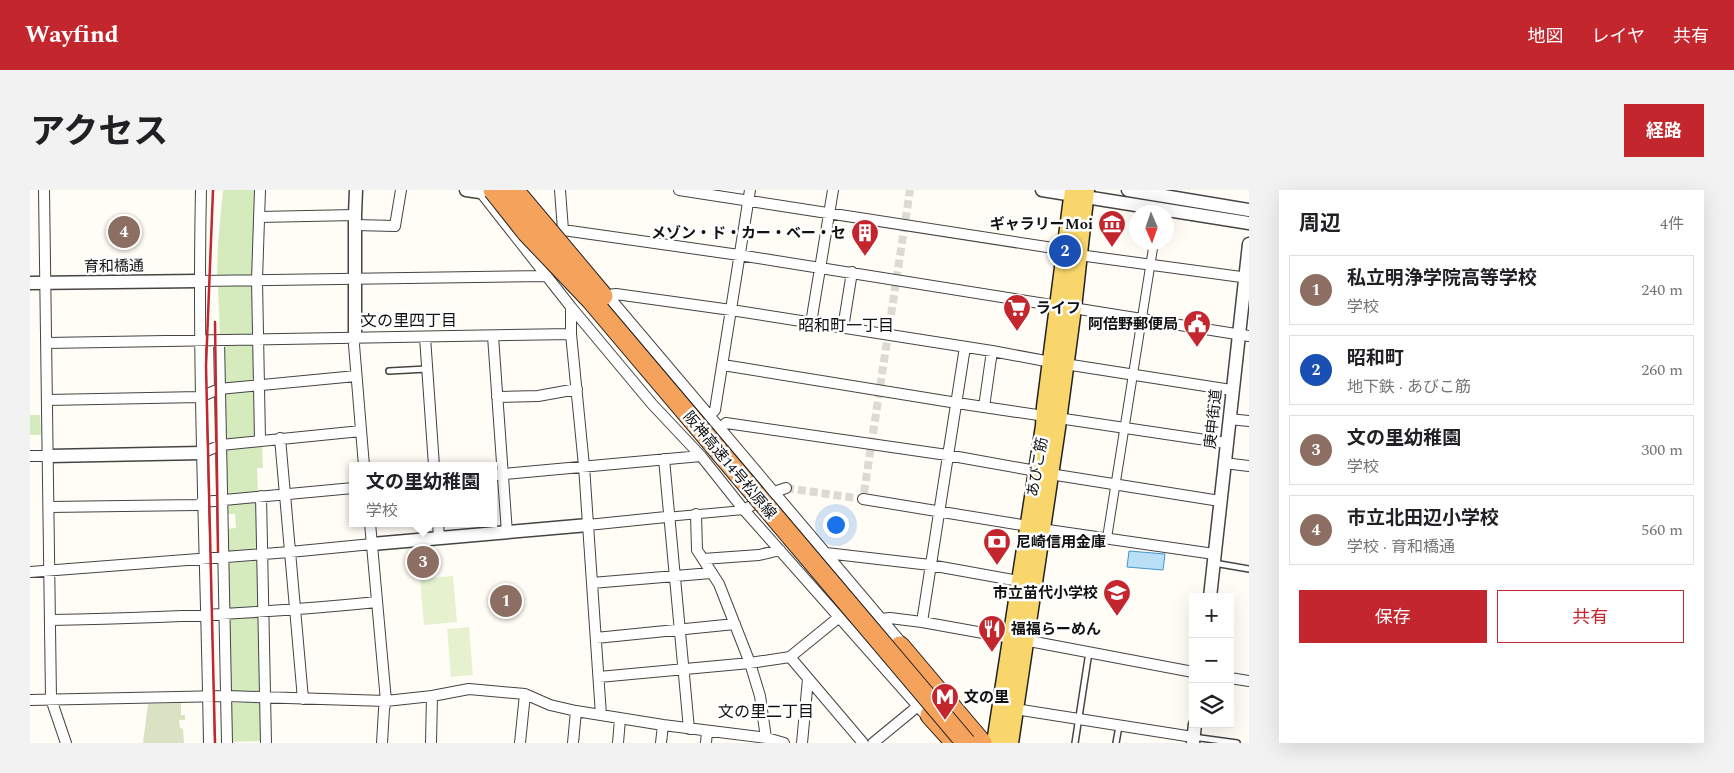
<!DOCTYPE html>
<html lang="ja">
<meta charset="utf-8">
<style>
body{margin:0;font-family:Spectral,"Noto Sans JP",serif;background:#f2f2f2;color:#202124}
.controls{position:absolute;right:15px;bottom:15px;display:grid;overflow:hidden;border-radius:0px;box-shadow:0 5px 20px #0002}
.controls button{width:45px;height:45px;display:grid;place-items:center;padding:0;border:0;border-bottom:1px solid #e0e0e0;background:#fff;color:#202124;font:25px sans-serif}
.compass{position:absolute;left:1099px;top:15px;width:45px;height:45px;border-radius:50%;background:#fff;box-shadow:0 5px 20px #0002;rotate:178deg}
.you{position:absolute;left:805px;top:334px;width:18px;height:18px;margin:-12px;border:4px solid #fff;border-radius:50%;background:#1a73e8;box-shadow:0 0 0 8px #1a73e833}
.badge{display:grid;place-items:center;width:32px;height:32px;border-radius:50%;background:#c4262e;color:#fff;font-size:16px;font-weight:700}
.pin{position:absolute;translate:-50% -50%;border:2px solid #fff;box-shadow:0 1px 5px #0006}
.popup{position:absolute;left:319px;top:272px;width:148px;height:65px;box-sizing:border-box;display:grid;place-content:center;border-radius:0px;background:#fff;filter:drop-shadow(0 1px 4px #0005);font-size:16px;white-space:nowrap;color:#757577}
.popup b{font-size:19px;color:#202124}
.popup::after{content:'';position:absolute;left:50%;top:100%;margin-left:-10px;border:10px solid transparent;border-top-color:#fff}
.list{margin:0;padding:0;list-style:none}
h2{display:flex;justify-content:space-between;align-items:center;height:65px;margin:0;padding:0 20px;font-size:21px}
h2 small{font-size:16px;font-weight:400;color:#757577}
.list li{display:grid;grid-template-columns:32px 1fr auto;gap:15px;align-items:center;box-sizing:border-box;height:70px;margin:0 10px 10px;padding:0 10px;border:1px solid #e0e0e0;border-radius:0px}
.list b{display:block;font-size:19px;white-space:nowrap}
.list p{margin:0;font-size:16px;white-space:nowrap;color:#757577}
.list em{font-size:16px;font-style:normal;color:#757577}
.actions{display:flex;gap:10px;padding:15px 20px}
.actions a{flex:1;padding:11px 0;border:1px solid #c4262e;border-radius:0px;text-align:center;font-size:18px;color:#c4262e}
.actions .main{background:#c4262e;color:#fff}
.icon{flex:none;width:28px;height:28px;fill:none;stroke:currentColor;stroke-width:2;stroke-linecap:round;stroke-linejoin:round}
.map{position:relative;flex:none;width:1219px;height:553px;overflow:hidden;border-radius:0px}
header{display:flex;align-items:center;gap:30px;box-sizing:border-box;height:70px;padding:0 25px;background:#c4262e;color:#fff}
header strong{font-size:24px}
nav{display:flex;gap:28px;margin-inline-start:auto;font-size:18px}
.intro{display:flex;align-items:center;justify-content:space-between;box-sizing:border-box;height:120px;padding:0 30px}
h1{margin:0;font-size:35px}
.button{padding:12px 22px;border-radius:0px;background:#c4262e;color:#fff;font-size:18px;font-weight:700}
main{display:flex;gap:30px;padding:0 30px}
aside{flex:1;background:#fff;border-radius:0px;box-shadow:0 5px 20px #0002}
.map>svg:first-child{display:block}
.green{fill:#d5ebbd}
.cemetery{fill:#d9e3c4}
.pitch{fill:#e6f2cf}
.water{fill:#b9e0f7;stroke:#3f96cf}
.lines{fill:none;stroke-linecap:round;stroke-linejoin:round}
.pedestrian-tunnel{stroke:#dbdad3;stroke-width:8;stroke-dasharray:8 4;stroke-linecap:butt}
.service-casing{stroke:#444;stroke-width:8}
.pedestrian-casing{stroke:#444;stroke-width:10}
.minor-casing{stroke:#444;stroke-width:12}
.tertiary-casing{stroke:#444;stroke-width:15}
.primary-casing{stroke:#222;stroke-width:19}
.motorway-casing{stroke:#222;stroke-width:21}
.service{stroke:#fff;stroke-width:5}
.pedestrian{stroke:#fff;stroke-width:8}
.minor{stroke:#fff;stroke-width:10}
.tertiary{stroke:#fff;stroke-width:12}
.primary{stroke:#f9d66b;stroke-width:16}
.motorway{stroke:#f5a25d;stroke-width:19}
.rail{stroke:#c4262e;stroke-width:2.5}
.motorway-bridge-casing{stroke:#222;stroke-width:21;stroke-linecap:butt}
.motorway-bridge{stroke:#f5a25d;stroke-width:19}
.labels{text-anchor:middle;stroke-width:5;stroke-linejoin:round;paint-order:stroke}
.poi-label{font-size:15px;font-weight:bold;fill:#111;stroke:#fff;text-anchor:end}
.street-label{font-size:15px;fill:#111;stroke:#fff}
.neighbourhood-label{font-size:16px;fill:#111;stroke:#fff}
</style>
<header>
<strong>Wayfind</strong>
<nav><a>地図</a><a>レイヤ</a><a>共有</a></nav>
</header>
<div class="intro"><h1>アクセス</h1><a class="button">経路</a></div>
<main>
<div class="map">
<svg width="1219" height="553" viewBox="0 0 1219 553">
<rect width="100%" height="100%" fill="#fffdf5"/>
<path class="green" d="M193,0H226L223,87L187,86L188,53Z
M223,95V147H190L188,97Z
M224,155V193L193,194L194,156Z
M224,200L225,248L194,251L193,202Z
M0,225H10L11,245H0Z
M232,254L233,278H227L228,304L196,307L193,260Z
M227,310L228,361L196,363L195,339L206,338L205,324H195V312Z
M227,370L229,420L196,423V375L200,373Z
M228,427L230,503H200L197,434L201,429Z
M201,513H231L232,551L201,552L198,516Z"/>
<path class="cemetery" d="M151,513V525H155V530H149L150,538L153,539L154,553H113L118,514Z"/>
<path class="pitch" d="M423,386L427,432L394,435L390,389Z
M439,437L443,485L421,487L417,439Z"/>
<path class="water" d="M1099,361L1135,364L1133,380L1097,377Z"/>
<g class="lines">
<path class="pedestrian-tunnel" d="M756,298L833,309L880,0"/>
<defs>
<path id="service" d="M359,181L397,179
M1184,373L1219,379
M1163,547L1207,553
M1045,553L1059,462
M1086,553L1089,536"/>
<path id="pedestrian" d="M636,327L714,320
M1077,348L1124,52"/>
<path id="minor" d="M14,0L21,509L36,553
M171,0C167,184 176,369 179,553
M449,0L541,117L622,214L671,266L714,320L901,531
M530,0L533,40
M649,0L1036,60
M229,27L325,25
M325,35L365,36L371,0
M525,53L527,45L533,40L709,65L1028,116
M1049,65L1219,88
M169,91L517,86
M573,100L875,457
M578,105L586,104L701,120L962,161L1021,172
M541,117V144L554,276L571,525
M1043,118L1219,146
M781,133L803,0
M813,138L822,82
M463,146L477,343
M395,147L404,276
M325,148L324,155L334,276
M189,150L197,553
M16,153L541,144
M1035,174L1201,200
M693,175L927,213L1196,253
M467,207L508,206L547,199
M17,210L170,207L189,199L326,186
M954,217L962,161
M680,225L685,220L720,0
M1199,229L1219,231
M690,238L696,233L917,265L1006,281
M250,248L273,509
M230,250L227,90L230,0
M172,263L191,255L331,241
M0,266H19
M634,269L659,539
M1194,273L1219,276
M1020,284L1190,311
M463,285L671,266
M231,306L236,553
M833,309L998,336
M19,317L167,315L173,312L323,298
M714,320L744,302L756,298
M666,324L667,360L689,394L720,473L730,506L736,548
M340,333L356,511L354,519L352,553
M408,333L409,348
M558,335L636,327
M1011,339L1184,364
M796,363L900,375L989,391
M673,369L729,365L750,360
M0,382L260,362L342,354
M562,393L681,383
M852,429L860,428L892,432L981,448
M21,430C130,428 239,423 347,412
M892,432L935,157
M566,448L705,434
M994,450L1163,482
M760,467L833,553
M569,487L720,473L760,467L808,428
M1200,488L1219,491
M0,510L196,506L356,511L402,506L439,499L495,504L520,515L546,521L633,535L737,548L754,553
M985,519L1163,547
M401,553L402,506
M490,553L495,504
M543,553L546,521
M588,553L590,529
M631,553L633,535
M676,553L677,541
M772,553L778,489
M843,553L888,516"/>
<path id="tertiary" d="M436,0L450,2
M1012,0L1219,33
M1098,0L1219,20
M0,93L169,91
M325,148V25L326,0
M19,266L172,263
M342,354L558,335
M1180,407L1219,54
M1163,553L1165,534"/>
<path id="primary" d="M965,553L1014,236L1015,217L1043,0
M980,553L1027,238L1043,118L1056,0"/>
<path id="motorway" d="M870,456L952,553
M900,525L920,547"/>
</defs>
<use href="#service" class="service-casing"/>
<use href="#pedestrian" class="pedestrian-casing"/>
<use href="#minor" class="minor-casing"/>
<use href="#tertiary" class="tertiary-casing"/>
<use href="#primary" class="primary-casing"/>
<use href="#motorway" class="motorway-casing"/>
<use href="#service" class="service"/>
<use href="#pedestrian" class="pedestrian"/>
<use href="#minor" class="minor"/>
<use href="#tertiary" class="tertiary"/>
<use href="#primary" class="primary"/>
<use href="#motorway" class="motorway"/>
<path class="rail" d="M183,0L176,176L185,553
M185,132L188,362"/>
<defs>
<path id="motorway-bridge" d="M463,0L497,43L561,110L936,553
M484,0L573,106"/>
</defs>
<use href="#motorway-bridge" class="motorway-bridge-casing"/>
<use href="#motorway-bridge" class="motorway-bridge"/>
</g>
<defs>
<symbol id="museum-pin" viewBox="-11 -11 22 30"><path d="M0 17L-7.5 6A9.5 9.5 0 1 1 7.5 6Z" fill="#c4262e" stroke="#fff"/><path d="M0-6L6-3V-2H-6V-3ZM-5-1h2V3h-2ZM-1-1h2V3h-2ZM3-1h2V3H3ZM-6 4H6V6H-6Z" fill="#fff"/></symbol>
<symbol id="building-pin" viewBox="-11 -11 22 30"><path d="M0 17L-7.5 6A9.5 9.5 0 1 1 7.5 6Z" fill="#c4262e" stroke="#fff"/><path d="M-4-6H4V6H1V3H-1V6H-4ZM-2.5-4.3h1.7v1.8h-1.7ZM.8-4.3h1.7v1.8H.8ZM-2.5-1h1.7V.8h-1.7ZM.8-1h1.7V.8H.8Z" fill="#fff"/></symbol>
<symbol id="supermarket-pin" viewBox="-11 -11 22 30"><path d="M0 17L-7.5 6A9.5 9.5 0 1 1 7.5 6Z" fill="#c4262e" stroke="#fff"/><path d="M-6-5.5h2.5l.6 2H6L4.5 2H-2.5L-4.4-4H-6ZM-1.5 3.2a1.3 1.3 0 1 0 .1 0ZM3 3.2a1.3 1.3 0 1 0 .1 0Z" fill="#fff"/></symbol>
<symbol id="civic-pin" viewBox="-11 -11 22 30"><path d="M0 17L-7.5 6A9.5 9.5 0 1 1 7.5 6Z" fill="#c4262e" stroke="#fff"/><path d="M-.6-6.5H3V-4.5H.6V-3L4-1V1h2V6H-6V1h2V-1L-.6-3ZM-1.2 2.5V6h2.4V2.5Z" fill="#fff"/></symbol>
<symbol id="bank-pin" viewBox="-11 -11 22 30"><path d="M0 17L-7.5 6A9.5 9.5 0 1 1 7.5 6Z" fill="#c4262e" stroke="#fff"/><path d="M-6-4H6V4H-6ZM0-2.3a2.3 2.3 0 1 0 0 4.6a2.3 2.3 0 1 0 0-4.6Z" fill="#fff"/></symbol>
<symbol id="school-pin" viewBox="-11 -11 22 30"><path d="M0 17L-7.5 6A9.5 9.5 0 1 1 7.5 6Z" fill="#c4262e" stroke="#fff"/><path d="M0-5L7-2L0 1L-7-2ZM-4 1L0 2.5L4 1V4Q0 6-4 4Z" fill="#fff"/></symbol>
<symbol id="restaurant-pin" viewBox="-11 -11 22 30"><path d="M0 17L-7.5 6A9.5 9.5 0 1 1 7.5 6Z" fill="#c4262e" stroke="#fff"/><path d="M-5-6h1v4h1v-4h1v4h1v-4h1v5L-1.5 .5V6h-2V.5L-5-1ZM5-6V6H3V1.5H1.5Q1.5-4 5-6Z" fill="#fff"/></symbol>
<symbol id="metro-pin" viewBox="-11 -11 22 30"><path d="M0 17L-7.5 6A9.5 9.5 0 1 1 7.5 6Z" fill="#c4262e" stroke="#fff"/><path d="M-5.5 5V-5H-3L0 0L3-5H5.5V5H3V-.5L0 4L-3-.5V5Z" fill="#fff"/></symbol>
</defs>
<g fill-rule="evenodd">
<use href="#museum-pin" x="1066" y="18" width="32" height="43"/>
<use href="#building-pin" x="819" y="27" width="32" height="43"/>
<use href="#supermarket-pin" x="971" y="102" width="32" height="43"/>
<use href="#civic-pin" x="1151" y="118" width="32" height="43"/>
<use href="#bank-pin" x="951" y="336" width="32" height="43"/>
<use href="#school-pin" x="1071" y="387" width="32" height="43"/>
<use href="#restaurant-pin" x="946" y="423" width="32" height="43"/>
<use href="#metro-pin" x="899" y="491" width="32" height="43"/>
</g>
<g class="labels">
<g class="poi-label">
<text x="1063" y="39">ギャラリーMoi</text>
<text x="816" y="48">メゾン・ド・カー・ベー・セ</text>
<text x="1006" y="123" text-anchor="start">ライフ</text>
<text x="1148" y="139">阿倍野郵便局</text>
<text x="986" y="357" text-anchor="start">尼崎信用金庫</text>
<text x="1068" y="408">市立苗代小学校</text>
<text x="981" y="444" text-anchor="start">福福らーめん</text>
<text x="934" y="512" text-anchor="start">文の里</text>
</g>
<g class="street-label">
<text transform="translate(84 76) rotate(-1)" y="5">育和橋通</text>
<text transform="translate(1183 229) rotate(-84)" y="5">庚申街道</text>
<text transform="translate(700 275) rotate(50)" y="5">阪神高速14号松原線</text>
<text transform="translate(1007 277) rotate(-80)" y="5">あびこ筋</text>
</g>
<g class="neighbourhood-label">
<text x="379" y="136">文の里四丁目</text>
<text x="816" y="141">昭和町一丁目</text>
<text x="736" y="527">文の里二丁目</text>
</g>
</g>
</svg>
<div class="controls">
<button>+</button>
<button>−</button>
<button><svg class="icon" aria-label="layers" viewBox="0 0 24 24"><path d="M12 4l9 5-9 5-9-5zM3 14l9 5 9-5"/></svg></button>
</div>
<svg class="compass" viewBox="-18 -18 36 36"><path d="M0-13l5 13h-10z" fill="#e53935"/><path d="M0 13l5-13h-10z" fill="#757577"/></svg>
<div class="you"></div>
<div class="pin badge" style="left:476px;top:411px;background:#8d6e63">1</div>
<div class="pin badge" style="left:1035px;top:61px;background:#1a4fb4">2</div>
<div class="pin badge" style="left:393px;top:372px;background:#8d6e63">3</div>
<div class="popup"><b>文の里幼稚園</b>学校</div>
<div class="pin badge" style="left:94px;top:42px;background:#8d6e63">4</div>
</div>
<aside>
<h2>周辺<small>4件</small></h2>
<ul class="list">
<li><span class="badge" style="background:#8d6e63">1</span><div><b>私立明浄学院高等学校</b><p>学校</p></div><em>240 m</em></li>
<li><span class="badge" style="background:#1a4fb4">2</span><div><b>昭和町</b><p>地下鉄 · あびこ筋</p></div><em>260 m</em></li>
<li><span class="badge" style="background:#8d6e63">3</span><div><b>文の里幼稚園</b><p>学校</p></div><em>300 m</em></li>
<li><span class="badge" style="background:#8d6e63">4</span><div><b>市立北田辺小学校</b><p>学校 · 育和橋通</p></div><em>560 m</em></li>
</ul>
<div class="actions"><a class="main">保存</a><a>共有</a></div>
</aside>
</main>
